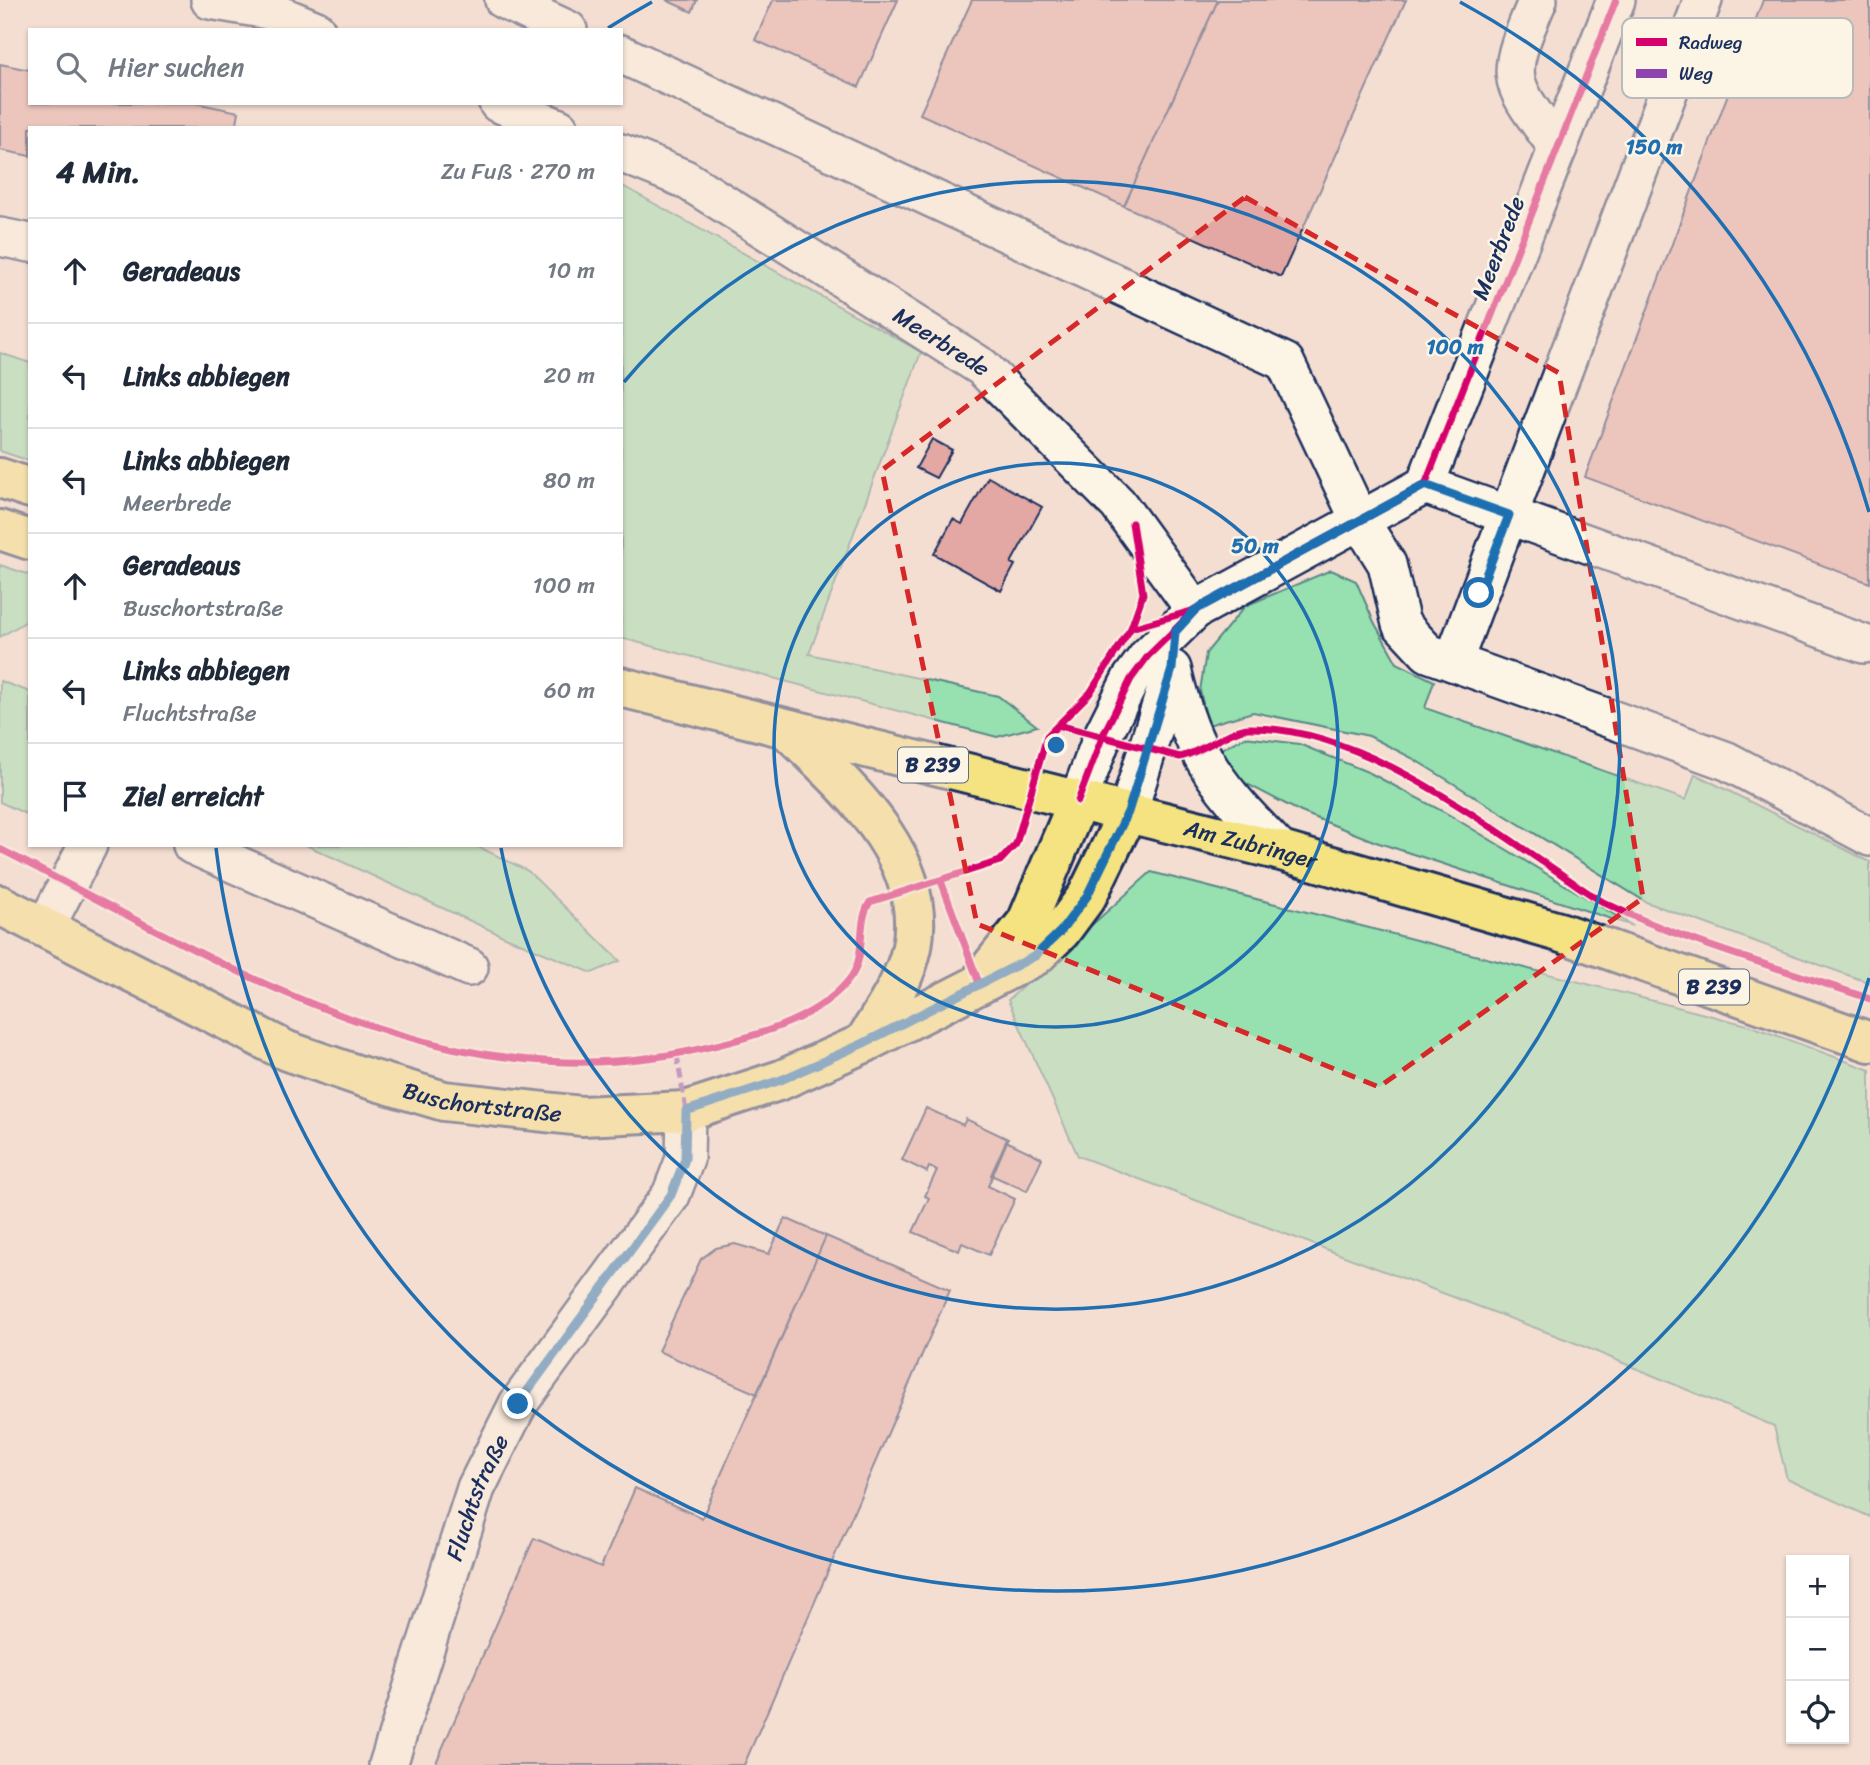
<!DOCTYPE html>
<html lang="de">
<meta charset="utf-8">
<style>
body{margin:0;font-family:Sriracha,sans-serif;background:#f2f2f3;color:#1f2937}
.controls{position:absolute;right:21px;bottom:21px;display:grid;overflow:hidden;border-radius:0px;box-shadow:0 2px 5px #0004}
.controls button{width:63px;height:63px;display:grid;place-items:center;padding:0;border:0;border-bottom:2px solid #e0e1e3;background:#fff;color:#1f2937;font:35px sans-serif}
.stop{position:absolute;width:21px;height:21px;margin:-16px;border:5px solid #1f6fb2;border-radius:50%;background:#fff}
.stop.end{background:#1f6fb2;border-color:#fff;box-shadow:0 2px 7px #0008}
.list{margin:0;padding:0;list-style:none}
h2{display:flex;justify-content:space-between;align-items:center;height:91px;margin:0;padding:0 28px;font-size:30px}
h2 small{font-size:23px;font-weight:400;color:#747a83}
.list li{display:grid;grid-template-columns:46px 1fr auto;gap:21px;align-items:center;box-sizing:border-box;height:105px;padding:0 28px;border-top:2px solid #e0e1e3}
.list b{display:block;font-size:26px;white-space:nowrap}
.list p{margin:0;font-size:23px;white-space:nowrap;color:#747a83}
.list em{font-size:23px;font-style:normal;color:#747a83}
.icon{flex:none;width:38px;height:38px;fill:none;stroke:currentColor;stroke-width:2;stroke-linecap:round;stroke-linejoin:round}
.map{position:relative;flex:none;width:1870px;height:1765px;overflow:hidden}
.search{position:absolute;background:#fff;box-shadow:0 2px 5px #0004;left:28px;top:28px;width:595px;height:77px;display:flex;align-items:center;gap:18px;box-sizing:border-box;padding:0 24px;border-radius:0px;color:#747a83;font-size:26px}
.panel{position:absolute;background:#fff;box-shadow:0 2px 5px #0004;left:28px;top:126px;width:595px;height:721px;border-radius:0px}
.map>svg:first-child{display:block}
.green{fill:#97e0b0;stroke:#598887;stroke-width:2}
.building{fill:#e3a8a4;stroke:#1b2f5e;stroke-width:2}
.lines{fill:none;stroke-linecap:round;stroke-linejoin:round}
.minor-casing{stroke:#1b2f5e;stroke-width:42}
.major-casing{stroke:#1b2f5e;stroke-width:44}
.highway-casing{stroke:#1b2f5e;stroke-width:44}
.minor{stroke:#fcf5e5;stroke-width:37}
.major{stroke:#f5e382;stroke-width:38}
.highway{stroke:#f5e382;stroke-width:38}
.quiet{stroke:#8e44ad;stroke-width:5;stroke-dasharray:10 5;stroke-linecap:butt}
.cycleway-casing{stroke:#fcf5e5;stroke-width:11}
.cycleway{stroke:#d6006c;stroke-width:7}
.route{stroke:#1f6fb2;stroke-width:9}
.marked{fill:none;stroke:#d62828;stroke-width:5;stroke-dasharray:14 9;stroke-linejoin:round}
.ring{fill:none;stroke:#1f6fb2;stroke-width:3.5}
.labels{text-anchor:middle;stroke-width:5;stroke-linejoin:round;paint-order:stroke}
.shield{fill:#fcf5e5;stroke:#5e6a86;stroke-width:2}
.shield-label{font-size:21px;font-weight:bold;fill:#1b2f5e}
.street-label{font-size:23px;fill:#1b2f5e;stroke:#fcf5e5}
.key{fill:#fcf5e5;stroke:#b8babc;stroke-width:2}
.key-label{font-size:19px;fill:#1b2f5e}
.centre{fill:#1f6fb2;stroke:#fcf5e5;stroke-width:3.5}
.ring-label{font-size:21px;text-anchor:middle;font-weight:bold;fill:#1f6fb2;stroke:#fcf5e5;stroke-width:5;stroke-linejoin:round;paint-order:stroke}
</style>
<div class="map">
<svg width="1870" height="1765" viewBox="0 0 1870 1765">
<rect width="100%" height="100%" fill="#f4ded2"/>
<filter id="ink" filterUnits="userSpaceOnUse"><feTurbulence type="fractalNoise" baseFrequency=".0143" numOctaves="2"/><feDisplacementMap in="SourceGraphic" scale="14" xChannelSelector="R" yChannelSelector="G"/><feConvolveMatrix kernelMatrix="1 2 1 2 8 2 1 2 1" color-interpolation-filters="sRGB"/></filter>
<g filter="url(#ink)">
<path class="green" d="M621,185L921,352L809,654L998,696L1037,726L997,737L621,638Z
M0,353L30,363V461L0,451Z
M0,565L30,575V619L0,637Z
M1331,570L1356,581L1374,622L1397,663L1434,681L1425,708L1686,800L1695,774L1870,862V983L1646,902L1412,758L1369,736L1253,712L1208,725L1200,691L1206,653L1245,606Z
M0,681L30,692V816L0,802Z
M1245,737L1299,744L1370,773L1446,813L1633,926L1376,842L1301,812L1243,782L1219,750Z
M306,845H475L528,871L620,961L592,973L503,936Z
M1151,872L1751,1026L1870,1070V1517L1787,1479L1774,1426L1573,1342L1078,1156L1008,1000Z"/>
<path class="building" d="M666,0H697L692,12Z
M773,0H898L859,87L755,40Z
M972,0H1218L1124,206L920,114Z
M1218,0H1406L1281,277L1124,206Z
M1763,0H1870V583L1585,477Z
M0,64L30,70V103H195L239,112L236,128H30V156L0,150Z
M932,439L952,450L936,478L916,468Z
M988,477L1042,507L1011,563L1015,565L1001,591L934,554L953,519L962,524Z
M926,1108L963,1125L966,1119L1008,1139L988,1186L1015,1199L989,1255L962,1243L959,1251L913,1232L929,1198L925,1196L937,1170L929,1167L927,1172L902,1160Z
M1006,1141L1042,1158L1027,1191L991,1175Z
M785,1218L826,1236L757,1394L658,1351L701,1259L716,1248L735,1244L769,1254Z
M826,1236L950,1290L744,1765H435L534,1538L601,1567L635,1488L702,1518Z"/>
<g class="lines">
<defs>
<g id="minor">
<path d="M210,0L268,10L316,30"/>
<path d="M504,0L568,30"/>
<path d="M1538,0C1503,81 1507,78 1558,148"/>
<path d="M621,54L1285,362L1359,519L1387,564L1401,624L1428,653L1727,761L1870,837"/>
<path d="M498,103L559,128"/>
<path id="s1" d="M621,153L685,179L982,367L1118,504L1195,610"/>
<path d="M0,237L30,243"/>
<path d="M1425,485L1864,644"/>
<path d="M1453,662L1703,0"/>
<path d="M1172,669C1193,760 1218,786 1281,851"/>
<path d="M1078,801L1103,735L1131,679L1148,656L1195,610L1425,485L1616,0"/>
<path d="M1128,812L1171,673"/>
<path d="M192,845L469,967"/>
<path d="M45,928L88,845"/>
<path id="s2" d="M388,1765L476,1488L518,1404L671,1195L685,1159L686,1111"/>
</g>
<g id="major">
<path id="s3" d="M621,687L1281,851L1559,932L1870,1042"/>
<path d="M789,731C846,786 929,857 912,947C905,982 882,1013 864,1043"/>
<path id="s4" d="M0,905L287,1051L363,1077L444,1101L582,1116L686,1111L781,1080L864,1043L1035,956L1061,931L1087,896L1128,812"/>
<path d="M984,976L1027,922L1078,801"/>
</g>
<path id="highway" d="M0,478L30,488
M0,530L30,540"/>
</defs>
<use href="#minor" class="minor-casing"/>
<use href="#major" class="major-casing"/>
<use href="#highway" class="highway-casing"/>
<use href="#minor" class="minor"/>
<use href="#major" class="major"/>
<use href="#highway" class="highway"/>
<path class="quiet" d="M677,1055L686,1111"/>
<defs>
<path id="cycleway" d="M1131,628L1143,594L1132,523
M1058,725L1180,757C1199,753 1234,728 1248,728C1352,726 1460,806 1543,862C1564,875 1584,892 1605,903C1689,944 1782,968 1870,999
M1078,801L1103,735L1131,679L1148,656L1195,610L1425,485L1616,0
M0,849C229,965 448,1113 717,1045C763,1034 821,1017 851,977C867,954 856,923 870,902L1000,861L1016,844L1047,736L1090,693L1131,628L1195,610
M941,881L979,983"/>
</defs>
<use href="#cycleway" class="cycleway-casing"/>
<use href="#cycleway" class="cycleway"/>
</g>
</g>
<g class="lines" filter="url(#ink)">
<path class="route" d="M518,1404L671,1195L685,1159L686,1111L781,1080L864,1043L1035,956L1061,931L1087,896L1128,812L1172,669L1175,632L1195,610L1425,485L1509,515L1479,593"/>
</g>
<path d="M0 0H1870V1765H0ZM1245,197L1559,373L1643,898L1379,1087L977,924L882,470Z" fill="#f4ded2" fill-opacity=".55" fill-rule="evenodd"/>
<path class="marked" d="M1245,197L1559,373L1643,898L1379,1087L977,924L882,470Z"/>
<g class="ring">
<circle cx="1056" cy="745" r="282"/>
<path d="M624 382A564 564 0 1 1 501 848"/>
<path d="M1869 978A846 846 0 0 1 216 848M608 28A846 846 0 0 1 652 2M1460 2A846 846 0 0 1 1869 512"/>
</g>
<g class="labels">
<g class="shield">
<rect x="898" y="747.5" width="70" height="35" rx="5"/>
<rect x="1679" y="969.5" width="70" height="35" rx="5"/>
</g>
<g class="shield-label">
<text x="933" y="772">B 239</text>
<text x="1714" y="994">B 239</text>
</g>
<g class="street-label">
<text transform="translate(1498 248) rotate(-69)" y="8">Meerbrede</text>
<text dy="8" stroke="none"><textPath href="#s1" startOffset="373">Meerbrede</textPath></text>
<text dy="8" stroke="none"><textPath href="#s3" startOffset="649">Am Zubringer</textPath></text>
<text dy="8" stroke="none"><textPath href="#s4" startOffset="525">Buschortstraße</textPath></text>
<text dy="8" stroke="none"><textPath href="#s2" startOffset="282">Fluchtstraße</textPath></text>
</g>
</g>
<rect x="1622" y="18" width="231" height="80" rx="10" class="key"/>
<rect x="1636" y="38" width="31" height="8" fill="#d6006c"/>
<rect x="1636" y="69" width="31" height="9" fill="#8e44ad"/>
<g class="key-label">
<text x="1679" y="49">Radweg</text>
<text x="1679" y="80">Weg</text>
</g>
<circle cx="1056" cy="745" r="10" class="centre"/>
<g class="ring-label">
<text x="1654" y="154">150 m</text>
<text x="1455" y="354">100 m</text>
<text x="1255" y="553">50 m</text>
</g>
</svg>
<div class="controls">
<button>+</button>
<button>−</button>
<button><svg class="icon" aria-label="locate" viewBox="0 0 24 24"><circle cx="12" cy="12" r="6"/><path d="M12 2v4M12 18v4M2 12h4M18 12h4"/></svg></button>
</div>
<div class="stop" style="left:1479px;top:593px"></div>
<div class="stop end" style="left:518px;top:1404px"></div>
<div class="search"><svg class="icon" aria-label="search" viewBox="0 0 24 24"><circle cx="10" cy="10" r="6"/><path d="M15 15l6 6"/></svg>Hier suchen</div>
<section class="panel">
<h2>4 Min.<small>Zu Fuß · 270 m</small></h2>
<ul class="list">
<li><svg class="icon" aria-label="ahead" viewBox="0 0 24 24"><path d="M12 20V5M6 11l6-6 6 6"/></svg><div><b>Geradeaus</b></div><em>10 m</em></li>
<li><svg class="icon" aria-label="left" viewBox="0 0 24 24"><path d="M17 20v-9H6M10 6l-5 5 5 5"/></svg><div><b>Links abbiegen</b></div><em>20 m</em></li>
<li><svg class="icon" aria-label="left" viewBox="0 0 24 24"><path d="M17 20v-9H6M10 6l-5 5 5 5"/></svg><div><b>Links abbiegen</b><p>Meerbrede</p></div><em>80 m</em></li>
<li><svg class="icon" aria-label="ahead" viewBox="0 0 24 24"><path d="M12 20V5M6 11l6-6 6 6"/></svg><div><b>Geradeaus</b><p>Buschortstraße</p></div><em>100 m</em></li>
<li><svg class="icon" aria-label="left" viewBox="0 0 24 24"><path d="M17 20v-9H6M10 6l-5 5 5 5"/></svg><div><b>Links abbiegen</b><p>Fluchtstraße</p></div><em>60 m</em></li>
<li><svg class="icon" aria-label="arrive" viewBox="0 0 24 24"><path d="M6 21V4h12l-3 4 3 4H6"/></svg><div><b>Ziel erreicht</b></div></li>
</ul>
</section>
</div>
